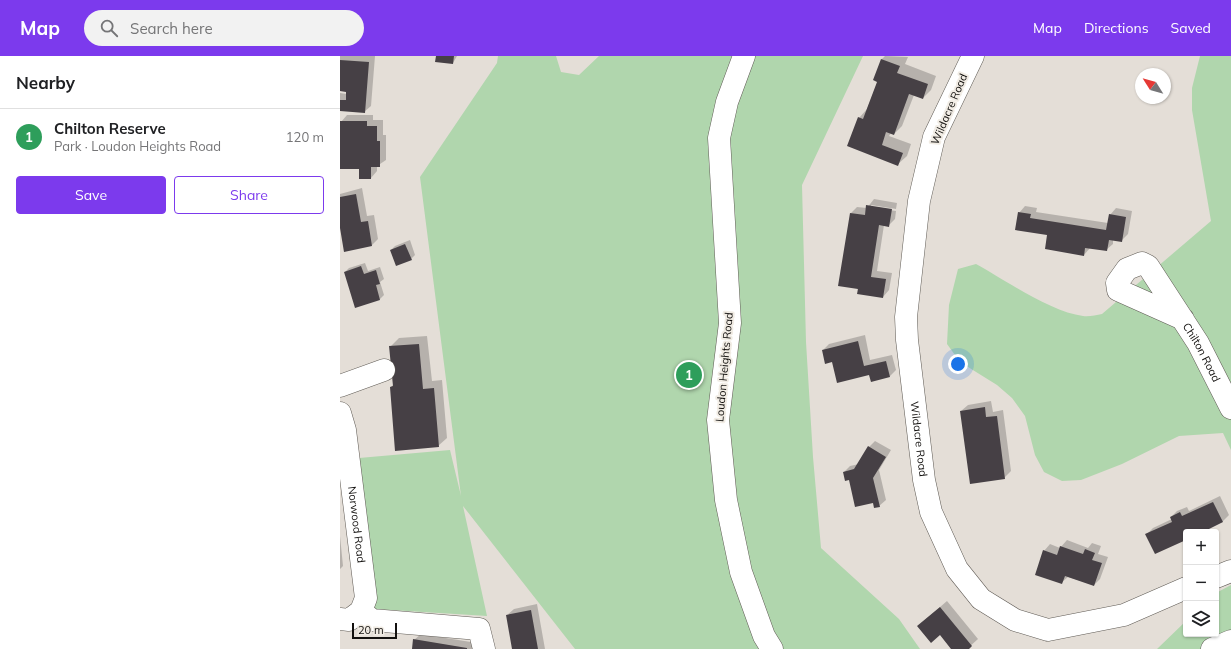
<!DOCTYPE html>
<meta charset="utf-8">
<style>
body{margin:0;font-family:Mulish,sans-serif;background:#f2f2f2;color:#202124}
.controls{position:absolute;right:12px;bottom:12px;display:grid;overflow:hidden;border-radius:4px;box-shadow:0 1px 3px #0004}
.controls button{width:36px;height:36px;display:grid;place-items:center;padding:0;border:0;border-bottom:1px solid #e0e0e0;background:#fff;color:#202124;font:20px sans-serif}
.compass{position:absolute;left:795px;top:12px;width:36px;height:36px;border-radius:50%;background:#fff;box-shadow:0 1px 3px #0004;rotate:307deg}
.scale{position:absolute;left:12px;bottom:10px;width:45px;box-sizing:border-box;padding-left:4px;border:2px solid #13110f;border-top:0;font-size:11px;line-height:14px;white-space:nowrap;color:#13110f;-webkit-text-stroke:3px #f1ece4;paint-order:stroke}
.you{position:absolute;left:618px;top:308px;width:14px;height:14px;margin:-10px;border:3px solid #fff;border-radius:50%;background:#1a73e8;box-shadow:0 0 0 6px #1a73e833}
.badge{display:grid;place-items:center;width:26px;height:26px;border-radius:50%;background:#7c3aed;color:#fff;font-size:13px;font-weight:700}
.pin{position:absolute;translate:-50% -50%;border:2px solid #fff;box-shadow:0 1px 4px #0006}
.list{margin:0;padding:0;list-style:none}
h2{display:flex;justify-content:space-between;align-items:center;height:52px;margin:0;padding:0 16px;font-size:17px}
h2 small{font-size:13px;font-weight:400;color:#757577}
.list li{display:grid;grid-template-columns:26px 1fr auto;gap:12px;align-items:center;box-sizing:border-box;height:56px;padding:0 16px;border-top:1px solid #e0e0e0}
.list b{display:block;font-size:15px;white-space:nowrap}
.list p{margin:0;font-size:13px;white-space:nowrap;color:#757577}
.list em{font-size:13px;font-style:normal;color:#757577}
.actions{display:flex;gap:8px;padding:12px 16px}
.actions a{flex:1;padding:9px 0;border:1px solid #7c3aed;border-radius:4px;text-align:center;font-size:14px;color:#7c3aed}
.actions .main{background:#7c3aed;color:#fff}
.icon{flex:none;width:22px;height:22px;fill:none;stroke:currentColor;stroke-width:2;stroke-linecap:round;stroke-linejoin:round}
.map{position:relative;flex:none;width:891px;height:593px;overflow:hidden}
header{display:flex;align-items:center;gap:24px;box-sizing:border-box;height:56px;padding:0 20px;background:#7c3aed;color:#fff}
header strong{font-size:19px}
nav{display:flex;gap:22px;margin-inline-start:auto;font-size:14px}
.search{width:280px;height:36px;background:#f2f2f2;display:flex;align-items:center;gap:10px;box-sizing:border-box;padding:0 14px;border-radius:22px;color:#757577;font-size:15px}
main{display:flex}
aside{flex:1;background:#fff}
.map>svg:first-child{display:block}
.green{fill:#b0d6ad}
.shadow{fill:#0003}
.building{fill:#464045}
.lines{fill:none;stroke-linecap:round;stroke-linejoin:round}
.minor-casing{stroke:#605c56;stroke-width:23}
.minor{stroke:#fff;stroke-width:22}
.labels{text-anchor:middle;stroke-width:4;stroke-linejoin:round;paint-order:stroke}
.street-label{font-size:11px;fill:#13110f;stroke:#f1ece4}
</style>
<header>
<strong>Map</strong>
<div class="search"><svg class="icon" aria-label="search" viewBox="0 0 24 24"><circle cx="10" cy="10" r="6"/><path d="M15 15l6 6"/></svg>Search here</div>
<nav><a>Map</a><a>Directions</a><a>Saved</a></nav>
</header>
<main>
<aside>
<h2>Nearby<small></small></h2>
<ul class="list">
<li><span class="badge" style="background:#2e9e5b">1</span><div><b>Chilton Reserve</b><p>Park · Loudon Heights Road</p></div><em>120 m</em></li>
</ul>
<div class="actions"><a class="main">Save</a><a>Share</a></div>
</aside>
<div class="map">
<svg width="891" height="593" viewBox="0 0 891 593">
<rect width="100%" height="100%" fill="#e4ded7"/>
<path class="green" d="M158,0H216L221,16L239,19L259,0H523L462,129L466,286L473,401L481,492L559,563L580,593H235L123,450L147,560L35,553L19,402L110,394L121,440L80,121L157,7Z
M860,0H891V394L883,377L839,380L782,408L741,424L722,425L704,416L695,399L685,360L672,342L657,329L620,306L607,288L609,249L618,213L636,208C665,224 711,256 743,260C749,261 756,259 762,258L871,165L852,54V32Z
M891,529V593H817L846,565V578H876V537Z"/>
<path class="shadow" d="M0,0H35L31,50L24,56L0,54V37L7,38V35L0,34Z
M97,0H117L113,7Z
M545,0L568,1L565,8L596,20L591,34L583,42L574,39L562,70L554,78L551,77L549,80L571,88L567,100L558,108L519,62L527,53L538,25L534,24L542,3Z
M7,59H33V64H43V79H46V104L37,110V115L31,122L20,112H0L1,66Z
M22,132L27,160L34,159L38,183L32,189L5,195L0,167V138Z
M534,143L557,147L556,153L531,149V151L556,155L555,163L548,170L544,169L537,215L552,217L549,234L543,241L518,237L511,157L517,151L527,152Z
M685,150L697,152L696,156L768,167L770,159L776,152L792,155L788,178L781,185L773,184V188L766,194L750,192L744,199L708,178L679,157Z
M70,184L75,199L71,203L51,194L55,190Z
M25,207L28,215L40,211L44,223L40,226L44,239L40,243L16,250L5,216L9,212Z
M525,279L530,304L552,299L556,314L549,321L530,318L493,305L483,294L489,288Z
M87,280L92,325L102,324L107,382L98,390L51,331L54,328L50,291L59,282Z
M651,345L653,356L663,354L671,415L664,422L621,355L628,349Z
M535,385L551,394L539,414L546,444L539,450L504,416L510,410L519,408L529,391Z
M880,440L889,459L882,466L860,476H846V483L807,478L813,472L832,463L831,461L837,455L847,451L849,455Z
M0,480L3,510L0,513Z
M727,484L748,492L752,487L761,490L758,498L768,501L760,523L754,529L728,521L721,527L704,495L710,488L720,492Z
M607,545L638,583L627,593H612L600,578L578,570Z
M197,548L205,593H173L167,559L174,553Z
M81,578L137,587L136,593H73L74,584Z"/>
<path class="building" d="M96,0H114L113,8L95,6Z
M541,3L560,10L557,17L588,28L583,43L569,38L554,79L546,76L542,89L563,97L558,110L507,90L518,61L523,63L537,26L533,24Z
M0,4L29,6L25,57L0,55V44H6V36L0,35Z
M0,65H27V70H37V85H40V111H31V123H19V113H0Z
M16,138L21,166L28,165L32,190L4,196L0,172V141Z
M526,149L552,153L549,171L539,169L531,221L546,223L543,242L517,238L518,233L498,230L510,157L525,159Z
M678,156L691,158L690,162L766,174L769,158L786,161L782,186L769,184L767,195L745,192L744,200L705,193L707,179L675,174Z
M65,188L72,204L56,210L50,194Z
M21,210L24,218L36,214L40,228L36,229L40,244L15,252L4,216Z
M518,285L524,310L546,305L550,321L531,326L529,319L497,327L492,306L485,308L482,294Z
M79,288L83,333L94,332L99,391L55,395L50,331L53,330L49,290Z
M645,351L646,361L657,360L665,423L630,428L620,355Z
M528,390L546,401L533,422L540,451L534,452L533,447L515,451L509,424L505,425L503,416L514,413Z
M873,446L883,466L863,476H846V484L815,498L805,478L832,466L830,461L840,456L842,460Z
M720,490L743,498L745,493L755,497L752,504L762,507L754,530L725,520L722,528L695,519L703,494L717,499Z
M600,551L632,590L629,593H611L600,579L591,587L577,570Z
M191,554L198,593H172L166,559Z
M73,583L127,592V593H72Z"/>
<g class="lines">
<defs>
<g id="minor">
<path d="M404,0L387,46L379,82L390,267L378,364L386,444L401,516L424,580L432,593"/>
<path id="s1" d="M633,0L594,81L579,145L566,261L567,284L584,424L591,456L617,513L641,543L675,564L708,574L784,559L846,532"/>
<path id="s2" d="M843,263L778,234L777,227L787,213L802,207L808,210L858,287L891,352"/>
<path d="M0,330L44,314"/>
<path id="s3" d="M0,357L5,374L26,542L21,555L9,564L0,563"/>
<path d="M876,521L891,515"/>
<path d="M21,555L32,564L139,573L144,593"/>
<path d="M872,593L891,585"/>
</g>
</defs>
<use href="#minor" class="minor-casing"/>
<use href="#minor" class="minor"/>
</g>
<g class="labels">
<g class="street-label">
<text transform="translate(609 53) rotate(-67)" y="4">Wildacre Road</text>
<text dy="4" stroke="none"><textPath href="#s2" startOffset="220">Chilton Road</textPath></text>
<text transform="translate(384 311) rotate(-85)" y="4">Loudon Heights Road</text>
<text dy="4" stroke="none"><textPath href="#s1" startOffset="395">Wildacre Road</textPath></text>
<text dy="4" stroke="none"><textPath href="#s3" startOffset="113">Norwood Road</textPath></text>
</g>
</g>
</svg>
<div class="controls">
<button>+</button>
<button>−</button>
<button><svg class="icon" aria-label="layers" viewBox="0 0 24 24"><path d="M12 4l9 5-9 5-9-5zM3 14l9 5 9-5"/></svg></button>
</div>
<svg class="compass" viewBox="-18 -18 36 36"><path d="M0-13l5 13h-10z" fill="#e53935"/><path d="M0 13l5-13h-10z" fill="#757577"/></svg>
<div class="scale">20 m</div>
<div class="you"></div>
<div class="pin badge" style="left:349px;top:319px;background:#2e9e5b">1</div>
</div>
</main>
